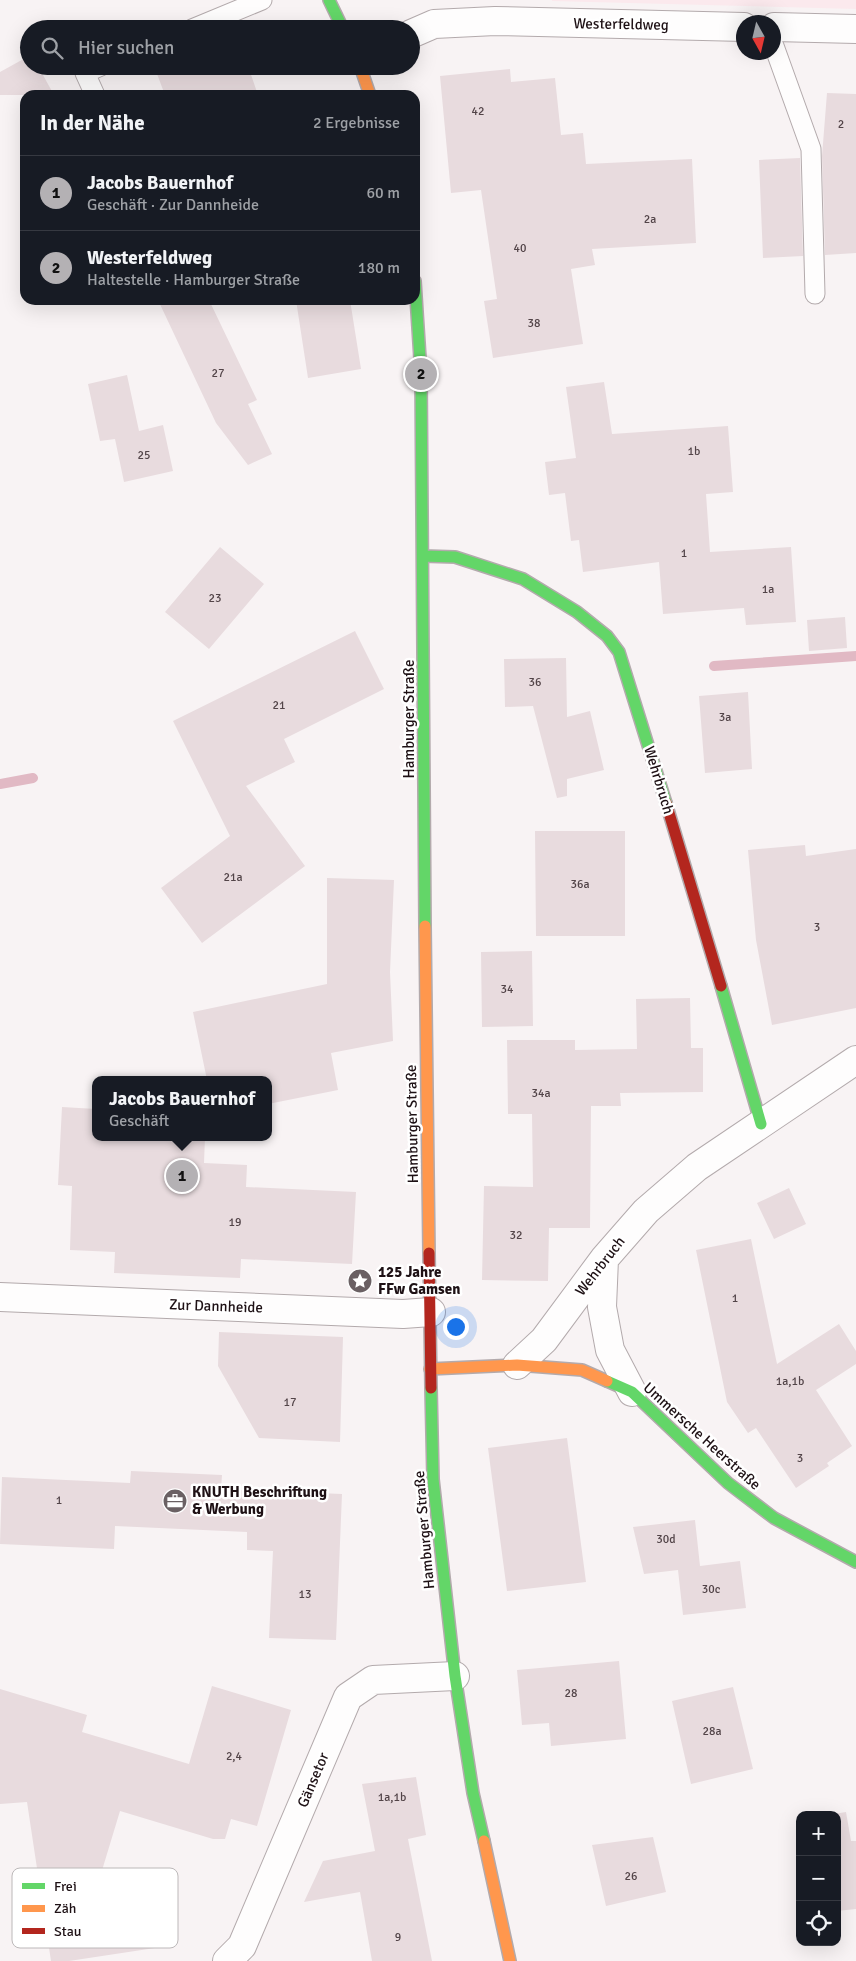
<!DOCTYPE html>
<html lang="de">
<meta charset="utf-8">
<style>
body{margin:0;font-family:Signika,sans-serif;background:#242831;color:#f1f3f6}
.controls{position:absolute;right:15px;bottom:15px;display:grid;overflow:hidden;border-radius:10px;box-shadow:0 5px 20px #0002}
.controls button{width:45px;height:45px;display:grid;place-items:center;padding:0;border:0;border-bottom:1px solid #363941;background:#171b24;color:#f1f3f6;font:25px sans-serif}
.compass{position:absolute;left:736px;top:15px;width:45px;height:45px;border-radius:50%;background:#171b24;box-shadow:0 5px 20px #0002;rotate:172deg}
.you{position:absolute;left:455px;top:1326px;width:18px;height:18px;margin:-12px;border:4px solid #fff;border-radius:50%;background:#1a73e8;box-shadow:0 0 0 8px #1a73e833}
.badge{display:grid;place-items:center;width:32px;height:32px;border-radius:50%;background:#b4b1b4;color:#111;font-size:16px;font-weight:700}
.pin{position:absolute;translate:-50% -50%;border:2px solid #fff;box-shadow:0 1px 5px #0006}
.popup{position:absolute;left:92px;top:1076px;width:180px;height:65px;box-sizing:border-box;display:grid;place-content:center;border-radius:10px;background:#171b24;filter:drop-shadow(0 1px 4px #0005);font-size:16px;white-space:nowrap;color:#9ea1a6}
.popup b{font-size:19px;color:#f1f3f6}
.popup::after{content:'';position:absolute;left:50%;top:100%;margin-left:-10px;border:10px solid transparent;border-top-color:#171b24}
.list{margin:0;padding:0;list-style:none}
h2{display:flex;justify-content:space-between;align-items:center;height:65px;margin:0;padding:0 20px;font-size:21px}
h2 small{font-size:16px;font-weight:400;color:#9ea1a6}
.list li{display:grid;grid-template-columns:32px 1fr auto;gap:15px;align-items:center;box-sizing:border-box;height:75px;padding:0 20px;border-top:1px solid #363941}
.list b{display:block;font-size:19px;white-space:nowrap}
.list p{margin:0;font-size:16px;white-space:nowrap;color:#9ea1a6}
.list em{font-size:16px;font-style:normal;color:#9ea1a6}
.icon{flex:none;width:28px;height:28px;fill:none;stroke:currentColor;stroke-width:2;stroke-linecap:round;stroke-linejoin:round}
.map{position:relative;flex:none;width:856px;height:1961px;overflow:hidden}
.search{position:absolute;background:#171b24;box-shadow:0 5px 20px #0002;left:20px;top:20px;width:400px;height:55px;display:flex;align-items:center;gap:12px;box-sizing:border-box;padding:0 18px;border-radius:28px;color:#9ea1a6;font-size:19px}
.panel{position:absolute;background:#171b24;box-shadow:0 5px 20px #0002;left:20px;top:90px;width:400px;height:215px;border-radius:15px}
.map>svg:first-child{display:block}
.built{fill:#fbe9ed}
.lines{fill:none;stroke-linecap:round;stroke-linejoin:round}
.stream{stroke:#e1b9c4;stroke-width:10}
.building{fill:#e8dbde}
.lane-casing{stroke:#b3aaac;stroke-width:21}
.street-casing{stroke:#b3aaac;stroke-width:30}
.fast-casing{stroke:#b3aaac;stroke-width:14}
.slow-casing{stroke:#b3aaac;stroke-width:14}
.jam-casing{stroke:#b3aaac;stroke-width:14}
.lane{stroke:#fefdfd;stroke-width:19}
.street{stroke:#fefdfd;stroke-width:28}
.fast{stroke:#63d668;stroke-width:11}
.slow{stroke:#ff974d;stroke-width:11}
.jam{stroke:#b3261e;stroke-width:11}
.labels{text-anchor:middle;stroke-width:5;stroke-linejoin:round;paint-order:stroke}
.number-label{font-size:12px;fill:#524448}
.street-label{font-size:15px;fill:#1e1115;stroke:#fff}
.poi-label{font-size:15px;font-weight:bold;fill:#1e1115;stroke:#fff;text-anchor:start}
.key{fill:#fff;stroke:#bcb8b9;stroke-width:1}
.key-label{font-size:14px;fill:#1e1115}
</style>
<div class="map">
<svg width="856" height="1961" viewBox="0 0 856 1961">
<rect width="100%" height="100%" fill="#f8f3f4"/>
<path class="built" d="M552,0H856V9L552,1Z"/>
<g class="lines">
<path class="stream" d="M714,666L856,656
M0,784L33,778"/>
</g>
<path class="building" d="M29,56V66H38L54,95H0V72Z
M154,66H248L258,95H165Z
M510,69L511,82L555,78L561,135L583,133L586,164L692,159L696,243L592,249L595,265L571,269L583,344L493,358L484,301L497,299L481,190L451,193L440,76Z
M827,93L856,94V253L825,255L822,156Z
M800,158L803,256L763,258L759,160Z
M158,300H209L257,400L248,404L272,454L248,465L216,423Z
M296,300H350L361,369L308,378Z
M127,375L139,431L163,425L173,471L124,482L115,439L100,441L88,384Z
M604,382L612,434L728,426L733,492L706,494L710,552L791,547L796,622L746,625L744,608L663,614L659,562L583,572L579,540L571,541L565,493L549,495L545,462L576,458L566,387Z
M220,547L264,584L209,649L165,612Z
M845,617L847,648L809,651L807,620Z
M355,631L384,689L284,739L295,762L246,786L305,866L202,943L161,888L230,836L173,721Z
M566,658L567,717L590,711L604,770L567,779V796L557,798L533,706L505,707L504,659Z
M748,692L752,769L705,773L699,696Z
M535,831H625V936H536Z
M805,845L806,856L856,849V1008L772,1025L756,940L748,850Z
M327,878L394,880L390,972L393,1041L331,1053L338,1090L268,1104V1080H207L193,1012L327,984Z
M532,951L533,1026L482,1027L481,952Z
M690,998L691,1048H703V1092L620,1093L621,1106H591L590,1228H549L548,1281L482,1280L484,1186L533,1187L532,1114H508L507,1040H575V1050L637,1049L636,999Z
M62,1107L96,1109V1137H205L204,1163L247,1165L246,1187L356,1192L352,1264L241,1259L240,1278L114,1273L115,1252L70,1250L72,1186L58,1185Z
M789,1188L806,1224L774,1239L757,1203Z
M751,1239L777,1364L839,1324L856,1351V1364L816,1390L852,1446L827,1463L829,1466L796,1488L756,1428L748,1433L727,1402L696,1250Z
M219,1332L343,1337L340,1442L259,1438L218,1366Z
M567,1438L586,1582L507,1591L488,1448Z
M131,1471L222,1475L221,1489L342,1494L336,1640L269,1638L273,1551L247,1550V1532L115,1526L114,1549L0,1544L2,1477L130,1483Z
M695,1520L700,1566L740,1561L746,1608L683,1615L678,1570L644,1574L633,1527Z
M619,1661L626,1739L551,1746L549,1723L522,1725L517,1670Z
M212,1686L291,1710L257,1826L231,1819L225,1839H213L120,1811L100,1877L156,1868L168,1946L69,1961H51L27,1802L0,1804V1689L87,1715L82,1732L189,1764Z
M733,1687L753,1769L691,1784L672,1701Z
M416,1777L426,1835L408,1839L432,1961H372L360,1892L304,1902L323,1861L375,1851L362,1784Z
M846,1812L851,1841H856V1909L837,1911V1815H828Z
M653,1837L666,1892L606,1906L592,1845Z"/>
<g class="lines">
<defs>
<path id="lane" d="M192,29L262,0
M774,46L811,149L815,294
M95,95L85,73L101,66"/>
<path id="street" d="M774,27L856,29
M411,34L434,24L495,21L744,27
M604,1259L602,1307L610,1350L632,1392
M0,1297L403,1314L431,1312
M517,1365L544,1340L604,1259L646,1211L697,1167L856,1060
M227,1961L242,1946L348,1697L373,1680L455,1676"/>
<path id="fast" d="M329,0L343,29
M415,281L421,374L425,926
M423,556L455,557L523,579L577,612L607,636L619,652L666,803
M721,986L761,1124
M607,1381L632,1392L728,1483L774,1518L856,1562
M431,1388L433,1479L455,1676L473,1793L484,1841"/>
<path id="slow" d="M360,66L370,95
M425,926L429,1253
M430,1369L517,1365L582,1370L607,1381
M484,1841L510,1961"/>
<path id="jam" d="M666,803L721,986
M429,1253L431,1388"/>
</defs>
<use href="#lane" class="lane-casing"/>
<use href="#street" class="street-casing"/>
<use href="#fast" class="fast-casing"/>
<use href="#slow" class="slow-casing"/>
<use href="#jam" class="jam-casing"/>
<use href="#lane" class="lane"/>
<use href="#street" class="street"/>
<use href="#fast" class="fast"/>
<use href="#slow" class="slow"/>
<use href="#jam" class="jam"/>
</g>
<defs>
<symbol id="sight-disc" viewBox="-11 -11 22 22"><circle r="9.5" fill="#6a6063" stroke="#fff"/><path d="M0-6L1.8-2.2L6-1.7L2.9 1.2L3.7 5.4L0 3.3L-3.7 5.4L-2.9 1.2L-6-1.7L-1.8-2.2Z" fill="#fff"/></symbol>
<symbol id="office-disc" viewBox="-11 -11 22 22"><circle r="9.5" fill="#6a6063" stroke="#fff"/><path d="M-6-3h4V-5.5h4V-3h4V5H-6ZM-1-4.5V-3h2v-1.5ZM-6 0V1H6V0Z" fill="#fff"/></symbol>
</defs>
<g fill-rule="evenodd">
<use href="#sight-disc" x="346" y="1267" width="28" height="28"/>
<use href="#office-disc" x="161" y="1487" width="28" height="28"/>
</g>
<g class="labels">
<g class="number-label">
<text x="478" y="115">42</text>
<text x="841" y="128">2</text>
<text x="650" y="223">2a</text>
<text x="520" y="252">40</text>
<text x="534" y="327">38</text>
<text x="218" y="377">27</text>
<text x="694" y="455">1b</text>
<text x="144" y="459">25</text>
<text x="684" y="557">1</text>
<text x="768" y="593">1a</text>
<text x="215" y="602">23</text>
<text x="535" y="686">36</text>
<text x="279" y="709">21</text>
<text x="725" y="721">3a</text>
<text x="233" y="881">21a</text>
<text x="580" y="888">36a</text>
<text x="817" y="931">3</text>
<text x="507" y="993">34</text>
<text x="541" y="1097">34a</text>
<text x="235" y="1226">19</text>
<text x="516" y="1239">32</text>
<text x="735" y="1302">1</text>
<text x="790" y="1385">1a,1b</text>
<text x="290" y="1406">17</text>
<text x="800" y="1462">3</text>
<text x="59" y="1504">1</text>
<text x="666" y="1543">30d</text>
<text x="711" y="1593">30c</text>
<text x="305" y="1598">13</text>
<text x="571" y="1697">28</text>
<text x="712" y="1735">28a</text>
<text x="234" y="1760">2,4</text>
<text x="392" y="1801">1a,1b</text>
<text x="631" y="1880">26</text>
<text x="398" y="1941">9</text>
</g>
<g class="street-label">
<text transform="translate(621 24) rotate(1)" y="5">Westerfeldweg</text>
<text transform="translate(409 719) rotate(-90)" y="5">Hamburger Straße</text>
<text transform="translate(659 780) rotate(73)" y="5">Wehrbruch</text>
<text transform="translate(412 1124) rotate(-91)" y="5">Hamburger Straße</text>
<text transform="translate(600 1266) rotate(-52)" y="5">Wehrbruch</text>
<text transform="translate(216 1306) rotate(2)" y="5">Zur Dannheide</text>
<text transform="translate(702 1436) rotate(42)" y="5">Ummersche Heerstraße</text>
<text transform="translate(424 1530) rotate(-95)" y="5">Hamburger Straße</text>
<text transform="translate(313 1780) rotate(-67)" y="5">Gänsetor</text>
</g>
<g class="poi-label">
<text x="378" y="1277">125 Jahre<tspan x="378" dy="17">FFw Gamsen</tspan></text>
<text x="192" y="1497">KNUTH Beschriftung<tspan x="192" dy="17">&amp; Werbung</tspan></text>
</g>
</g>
<rect x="12" y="1868" width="166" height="80" rx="8" class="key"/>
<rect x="22" y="1883" width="23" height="6" fill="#63d668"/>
<rect x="22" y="1905" width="23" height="7" fill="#ff974d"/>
<rect x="22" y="1928" width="23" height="6" fill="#b3261e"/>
<g class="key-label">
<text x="54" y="1891">Frei</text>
<text x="54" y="1913">Zäh</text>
<text x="54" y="1936">Stau</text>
</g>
</svg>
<div class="controls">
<button>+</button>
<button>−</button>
<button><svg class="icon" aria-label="locate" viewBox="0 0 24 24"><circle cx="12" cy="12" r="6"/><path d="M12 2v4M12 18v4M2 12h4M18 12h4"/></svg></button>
</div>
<svg class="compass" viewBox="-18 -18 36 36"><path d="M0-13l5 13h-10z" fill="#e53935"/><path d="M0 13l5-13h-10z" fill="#9ea1a6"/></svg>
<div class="you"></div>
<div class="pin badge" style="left:182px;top:1176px">1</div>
<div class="popup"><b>Jacobs Bauernhof</b>Geschäft</div>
<div class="pin badge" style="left:421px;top:374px">2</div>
<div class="search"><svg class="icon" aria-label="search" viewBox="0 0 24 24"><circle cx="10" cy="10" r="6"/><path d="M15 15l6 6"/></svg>Hier suchen</div>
<section class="panel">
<h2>In der Nähe<small>2 Ergebnisse</small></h2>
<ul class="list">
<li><span class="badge">1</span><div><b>Jacobs Bauernhof</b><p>Geschäft · Zur Dannheide</p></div><em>60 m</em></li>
<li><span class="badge">2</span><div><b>Westerfeldweg</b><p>Haltestelle · Hamburger Straße</p></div><em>180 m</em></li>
</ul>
</section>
</div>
